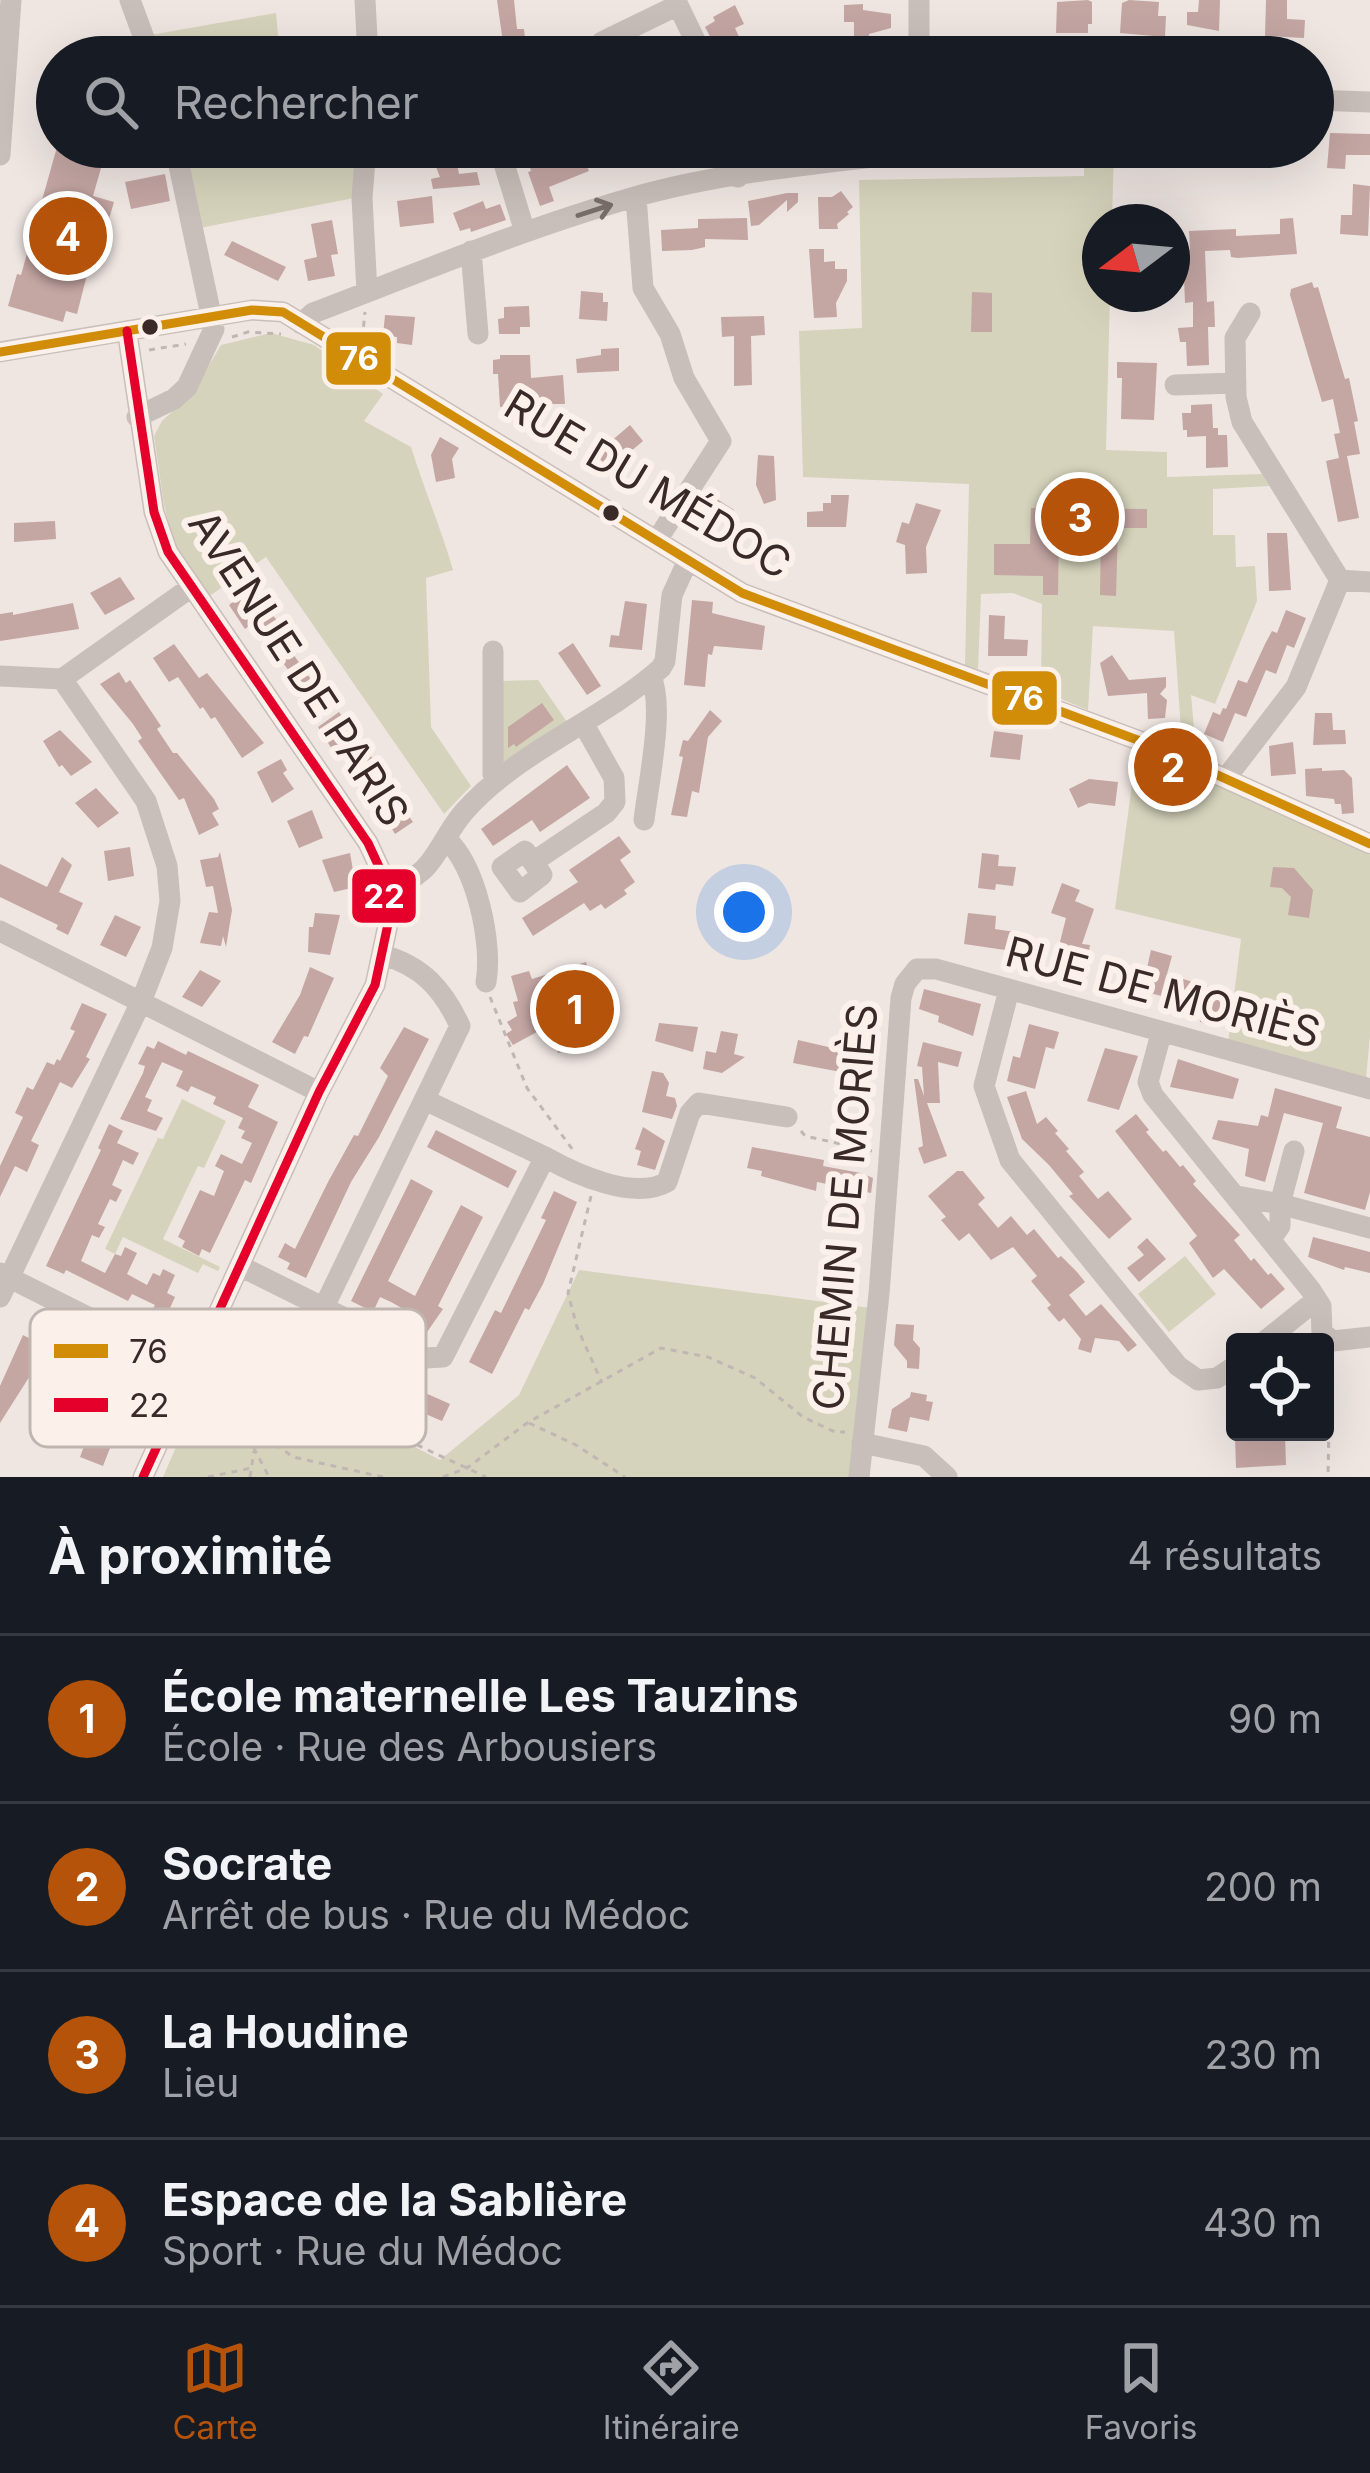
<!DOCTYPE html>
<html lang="fr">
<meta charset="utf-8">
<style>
body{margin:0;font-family:Inter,sans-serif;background:#242831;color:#f1f3f6}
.controls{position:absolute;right:36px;bottom:36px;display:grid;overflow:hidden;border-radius:12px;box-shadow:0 12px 48px #0002}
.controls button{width:108px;height:108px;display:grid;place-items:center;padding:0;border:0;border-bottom:3px solid #363941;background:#171b24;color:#f1f3f6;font:60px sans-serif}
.compass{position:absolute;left:1082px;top:204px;width:108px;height:108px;border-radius:50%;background:#171b24;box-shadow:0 12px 48px #0002;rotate:254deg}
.you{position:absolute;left:744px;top:912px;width:42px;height:42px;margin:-30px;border:9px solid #fff;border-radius:50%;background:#1a73e8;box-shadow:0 0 0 18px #1a73e833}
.badge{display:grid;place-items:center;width:78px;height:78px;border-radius:50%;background:#b45309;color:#fff;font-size:39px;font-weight:700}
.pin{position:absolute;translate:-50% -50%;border:6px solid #fff;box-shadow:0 3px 12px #0006}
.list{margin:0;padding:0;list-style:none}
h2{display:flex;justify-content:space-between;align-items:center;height:156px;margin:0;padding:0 48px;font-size:51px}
h2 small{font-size:39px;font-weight:400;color:#9ea1a6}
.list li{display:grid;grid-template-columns:78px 1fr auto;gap:36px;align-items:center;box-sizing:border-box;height:168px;padding:0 48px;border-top:3px solid #363941}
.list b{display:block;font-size:45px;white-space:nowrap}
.list p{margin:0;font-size:39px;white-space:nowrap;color:#9ea1a6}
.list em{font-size:39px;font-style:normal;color:#9ea1a6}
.icon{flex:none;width:66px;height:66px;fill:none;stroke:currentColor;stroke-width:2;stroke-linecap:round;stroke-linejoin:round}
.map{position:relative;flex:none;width:1370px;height:1477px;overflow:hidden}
.search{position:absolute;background:#171b24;box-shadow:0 12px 48px #0002;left:36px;right:36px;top:36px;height:132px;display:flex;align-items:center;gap:30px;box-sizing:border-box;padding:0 42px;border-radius:66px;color:#9ea1a6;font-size:45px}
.sheet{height:828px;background:#171b24}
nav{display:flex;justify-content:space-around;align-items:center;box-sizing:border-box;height:168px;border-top:3px solid #363941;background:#171b24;font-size:33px;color:#9ea1a6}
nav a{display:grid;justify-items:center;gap:6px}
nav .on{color:#b45309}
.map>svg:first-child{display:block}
.green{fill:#d5d3bb}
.building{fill:#c4a6a3}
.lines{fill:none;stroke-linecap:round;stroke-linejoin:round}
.path{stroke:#c0b6b3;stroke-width:3;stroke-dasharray:6 6;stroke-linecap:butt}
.minor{stroke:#c8beba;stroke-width:21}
.bus-1-casing{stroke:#fbf0ea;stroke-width:18}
.bus-2-casing{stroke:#fbf0ea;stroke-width:18}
.bus-1{stroke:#d18d08;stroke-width:9}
.bus-2{stroke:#e4002b;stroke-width:9}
.oneway{stroke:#796d6a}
.bus-dot{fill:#392a28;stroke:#fbf0ea;stroke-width:4.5}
.labels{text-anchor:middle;stroke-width:12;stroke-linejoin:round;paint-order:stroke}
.street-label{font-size:42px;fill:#392a28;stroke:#fbf0ea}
.key{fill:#fbf0ea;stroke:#c1b5b0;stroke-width:3}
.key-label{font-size:33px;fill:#392a28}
.line-badge{stroke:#fbf0ea;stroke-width:4.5}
.badge-label{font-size:33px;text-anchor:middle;font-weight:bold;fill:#fff}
</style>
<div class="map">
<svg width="1370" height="1477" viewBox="0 0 1370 1477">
<rect width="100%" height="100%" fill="#efe6e2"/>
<path class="green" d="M276,13L280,57H156L150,35Z
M181,147H359V197L200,228Z
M1084,147H1114L1112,222H1100V294H1110L1106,450L1167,452V477L1262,474L1269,486L1213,489V535H1235L1236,567L1255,566L1257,601L1215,704L1191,695L1196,751L1182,743L1174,631L1093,626L1088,710L1041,691L1042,604L1013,593L981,594L978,669L965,665L969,484L803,477L799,331L862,328L859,180L1084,176Z
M271,333L314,345L383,394L364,421L411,447C424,489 441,528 453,570L426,578L431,727L471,786L444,814L266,557L208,597L174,544L164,505L154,436L162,421L192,394L221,345Z
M538,680L567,722L497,769V681Z
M1137,748L1370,855V1035L1366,1079L1228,1043L1241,939L1115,909Z
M182,1099L226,1121L204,1168L198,1166L163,1239L220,1267L218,1271L203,1264L198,1273L123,1237L115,1254L105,1249L158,1138L163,1139Z
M1185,1256L1216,1294L1169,1332L1138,1294Z
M579,1270L878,1309L859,1477H163L220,1346L440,1460L519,1395Z"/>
<path class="building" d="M497,0H514L517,29H524L527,57H505Z
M1088,0L1092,2V24H1088V33H1056L1057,2Z
M1129,0L1159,2L1158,16H1166L1165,37L1120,33L1122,3Z
M1199,0H1220L1219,31L1187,25V12H1198Z
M1266,0H1287V19L1305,20L1304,38L1265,36Z
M863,4V10L891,14V28L869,34L870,57H854V22H844V5Z
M735,5L744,24L735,28L744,48L731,53L724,39L714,44L705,27L715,21L713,17Z
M1330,133L1370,134V155H1346L1345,169L1327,168Z
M57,147H107L93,196L114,202L98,256L92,255L77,314L66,311L63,322L8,306L17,274L21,275Z
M428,147H445L446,154L455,152L459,174L477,172L480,185L433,189L431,179L440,177Z
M580,147L633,148L587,166L589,171L549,187L554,201L540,206L528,172L531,171L528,162L547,155L551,164L582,152Z
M165,174L170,201L131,209L125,182Z
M1353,184L1370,186L1368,236L1340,234L1341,215H1352Z
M841,191L853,207L847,212L849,214L837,224L838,229H819L818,197H832Z
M787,193H798V202L787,212V200L759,225L751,226L748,201Z
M432,196L434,223L400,227L397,201Z
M483,201L486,209L500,204L506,220L471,232L470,228L460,231L453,213Z
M747,218L748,240L705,239V247L692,250L662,251L661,230L698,228V219Z
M1293,218L1297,254L1237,258L1231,257L1230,250L1205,251L1207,302L1214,301L1215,327H1208L1209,365L1187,366L1186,342H1180L1178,328L1193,327V302L1185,303L1183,251L1190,250L1189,231L1236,229V236L1280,234V219Z
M332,220L338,254L331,255L335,276L308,281L304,260L317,257L311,224Z
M232,241L286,267L278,281L224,255Z
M809,249H824V262L835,261V269H847V281L836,303L837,317L814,318Z
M1312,282L1314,288L1318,287L1345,379L1349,378L1358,421L1354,422L1360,454L1347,456L1359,518L1338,522L1326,461L1339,458L1334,434L1340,433L1333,399L1322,402L1290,295L1291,289Z
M581,291L603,293V302H608L607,321L579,319Z
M972,292L992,293V332H971Z
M529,306L530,327H520V334H499L498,319L504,318V307Z
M385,315L415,317L412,345L397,343V337L383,336Z
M764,316L765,335L751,336L752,385L734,386V336L722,337L721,317Z
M619,348V371L577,373L576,359L601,355V349Z
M500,355H530L531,378L563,375L565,404H544V410L510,412L509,407H500L498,374H493V360L500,359Z
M1117,362L1157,363L1154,420L1121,419L1122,378H1117Z
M1212,404L1213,428H1218V435H1227L1228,467L1206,468V436L1187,437V430H1183L1182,413H1191V405Z
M630,425L643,441L630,452L634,457L623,467L619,462L609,470L596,454Z
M440,437L459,448L452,459L455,478L436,482L431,455Z
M758,455L774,456L776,500L764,504L756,485Z
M706,492L734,510L727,521L709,520L703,529L689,519Z
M831,495H849L846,527H807V512L823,511V503H831Z
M916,503L941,510L926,547L927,573L906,574L905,545L896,542L902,522L909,524Z
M1031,508L1147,509V528H1118L1116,596L1100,595L1101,525H1059L1058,595H1043V576L994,575V544H1030Z
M55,521L56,539L14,542V523Z
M1267,533H1287L1291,590L1269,591Z
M120,577L135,599L105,615L90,593Z
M243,594L250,604L265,594L272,604L267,608L300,649L293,654L312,681L316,679L324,690V695L308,707L287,683L294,678L270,645L267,648L249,626L245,629L229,605Z
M692,600L713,602L712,613L765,626L762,650L714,646L712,655L708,654L705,687L684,685Z
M625,601L647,604L642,650L609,647L611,635L619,636Z
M73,603L79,629L0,641V614L13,612V615Z
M1286,610L1306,618L1294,648L1287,645L1276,674L1266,670L1246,717L1235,713L1223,742L1204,734L1213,712L1220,715L1223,708L1226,709L1238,680L1247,683L1265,644L1272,631L1277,633Z
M989,615L1005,616L1004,639L1028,640L1027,656H988Z
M573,643L601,686L587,695L558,653Z
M174,644L199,678L207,673L264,743L242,758L215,717L211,719L203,707L200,709L178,677L169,682L153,658Z
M1112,655L1129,680L1166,677V687L1160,694L1167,700L1165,718L1148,719L1147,693L1108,696L1100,663Z
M119,672L126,683L130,680L161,726L157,729L173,753H177L214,799L219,809L212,813L219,825L199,835L184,798L179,800L138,741L142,738L133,724L100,684Z
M542,703L554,720L516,747L514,744L508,748V727Z
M710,710L722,721L708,737L699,793L692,791L687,817L671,815L683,757L679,756L683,740L688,741Z
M339,712L378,766L375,769L408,808L405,811L413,822L395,834L368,790L365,793L342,754L337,757L318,727Z
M1315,713H1332L1333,730H1345L1346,744L1313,745Z
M60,730L92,762L71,776L62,765L59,767L43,741Z
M994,731L1023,735L1020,760L990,757Z
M1293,742L1296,774L1271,776L1269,746Z
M281,759L287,770L283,773L294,789L272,803L257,772Z
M567,765L590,798L540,832L532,820L493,846L481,829Z
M1322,768V771L1344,770L1352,778L1354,813L1342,814L1341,804H1335L1334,799L1306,796L1305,769Z
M1089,779L1118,782L1115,806L1089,803L1078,808L1069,789Z
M96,788L119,813L98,828L75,803Z
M312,810L323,838L299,848L287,821Z
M619,836L631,852L620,860L635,882L624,890L627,894L605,909L601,904L590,911L584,903L533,936L522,918L578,882L569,870Z
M130,847L134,876L108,881L104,851Z
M220,852L232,910L226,947L223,936L221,946L200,943L209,912L218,913L213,886L206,887L200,860L218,857Z
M350,853L356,887L334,892L322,860Z
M982,853L999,855L998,866L1016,867L1013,886L996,884L995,890L978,888Z
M62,857L72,865L59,892L83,903L68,935L56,929L58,925L0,897V864L47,887Z
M1273,867L1294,868L1313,890L1309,918L1288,915L1291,897L1282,888L1270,887Z
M1062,883L1080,890L1075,901L1094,909L1082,944L1090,945L1087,964L1068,961L1067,967L1054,966L1066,918L1051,913Z
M315,913L340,915L330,955L308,952L309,927H313Z
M968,913L996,916L995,929L1015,932L1012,951L964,944Z
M115,915L141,927L126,957L100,945Z
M1151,950L1172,956L1167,974L1222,991L1218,1024L1200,1022L1201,1006L1134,989L1139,966L1147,968Z
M586,962L596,1000L566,1009L575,1049L558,1053L556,1046L552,1048L546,1027L513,1045L506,1034L512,1030L507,1022L517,1016L513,1002L518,1001L511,976L529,971L532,979Z
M310,967L334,978L308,1037L304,1036L295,1054L272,1042L300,995Z
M200,970L221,981L202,1007L182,997Z
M924,989L981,1004L973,1036L938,1022L939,1016L919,1009Z
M82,1003L107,1014L86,1057L90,1059L72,1088L60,1082L31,1141L39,1145L27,1172L15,1166L0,1197V1166L23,1117L15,1113L27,1087L33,1090L47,1062L54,1065L57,1059L60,1061L75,1031L70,1029Z
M659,1023L698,1027L693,1052L655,1041Z
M1029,1024L1059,1032L1054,1049L1046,1047L1035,1089L1007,1081L1013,1056L1020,1058Z
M404,1027L429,1039L379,1137L351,1182L306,1278L287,1269L290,1263L278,1257L285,1243L295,1249L328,1182L354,1135L358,1136L388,1076L380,1068Z
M721,1031L738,1034L734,1054L745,1057L722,1073L703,1069L706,1051L716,1053Z
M798,1040L863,1055L860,1070L871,1073L869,1086L861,1084L860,1089L838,1085L841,1072L793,1063Z
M158,1041L186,1055L188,1051L259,1085L248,1107L278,1122L251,1183L245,1180L210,1253L202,1249L199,1256L182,1247L185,1241L178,1237L200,1190L214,1196L224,1171L215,1166L221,1154L242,1164L252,1143L241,1138L245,1131L238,1128L243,1118L213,1104L216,1097L191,1086L188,1092L176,1086L183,1071L162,1062L145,1097L152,1100L147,1111L163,1118L156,1131L120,1119L143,1073L145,1066L138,1064L147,1046L154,1049Z
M923,1042L962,1052L958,1067L938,1062L940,1103H927L947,1156L924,1164L918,1148L923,1146L914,1079H918L924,1096L922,1067L917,1066Z
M1105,1048L1138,1056L1119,1110L1087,1101Z
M1178,1059L1239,1079L1233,1099L1170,1087Z
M652,1071L663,1073L669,1083L666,1096L675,1098L677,1106L672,1119L642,1112Z
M1275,1088L1342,1107L1336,1128L1370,1137V1192L1365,1210L1304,1193L1323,1123L1284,1113L1265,1182L1245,1176L1249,1149L1212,1139L1218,1120L1258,1126L1261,1115L1268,1117Z
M1026,1091L1037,1124L1046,1117L1058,1131L1055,1133L1069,1149L1066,1151L1084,1172L1079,1176L1098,1199L1108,1191L1132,1219L1109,1239L1069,1196L1073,1194L1049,1165L1022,1139L1007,1097Z
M1136,1114L1149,1130L1146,1132L1163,1152L1166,1150L1180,1167L1183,1165L1196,1181L1193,1184L1240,1235L1234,1240L1251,1261L1254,1258L1268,1275L1271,1273L1285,1289L1261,1309L1224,1269L1213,1278L1189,1243L1197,1236L1115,1131Z
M109,1124L123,1131L117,1143L139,1153L133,1165L123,1160L112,1185L122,1190L116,1202L110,1199L98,1224L105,1227L99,1238L92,1235L81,1261L105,1273L115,1254L121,1256L125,1247L137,1253L127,1274L147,1285L153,1273L160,1276L163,1269L175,1275L167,1293L175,1297L165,1319L151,1312L155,1305L132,1294L128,1301L66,1270L64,1274L46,1266L101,1150L98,1148Z
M643,1127L665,1141L655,1170L637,1165L641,1151L635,1149Z
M436,1130L517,1171L508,1188L427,1147Z
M752,1147L824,1160L823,1166L861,1173L873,1178L871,1193L817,1182L816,1191L761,1176L762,1171L747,1168Z
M957,1171H963L985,1198L978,1204L998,1228L1011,1216L1027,1235L1034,1229L1058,1258L1061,1256L1077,1272L1085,1282L1069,1295L1086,1316L1101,1304L1137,1345L1128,1352L1119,1341L1095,1338L1091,1353L1078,1349L1081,1339L1064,1318L1059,1322L1047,1308L1051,1305L1031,1281L1037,1276L1013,1247L991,1260L969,1233L959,1241L941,1220L946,1217L928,1196Z
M411,1179L433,1191L388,1281L415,1296L461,1205L483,1217L438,1306L443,1309L423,1338L400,1326L407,1311L391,1302L380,1297L373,1312L351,1301Z
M554,1191L577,1202L543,1284L529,1310L525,1308L492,1374L469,1362L495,1310L501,1313L546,1220L541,1218Z
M1313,1237L1370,1252V1273L1345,1267L1344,1270L1308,1257Z
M1147,1238L1166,1259L1139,1282L1127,1268L1144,1255L1137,1247Z
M271,1313L307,1332L306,1335L332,1348L331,1351L450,1404L442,1421L348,1381L305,1357L306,1354L262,1331Z
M896,1324L914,1325L913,1340L920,1348L919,1369L907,1368V1361L894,1345Z
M23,1335L42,1345L36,1358L40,1360L0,1423V1386Z
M114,1380L137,1390L132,1403L128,1402L103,1466L80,1457L104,1393L108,1394Z
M911,1392L927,1395L926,1401L933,1402L929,1421L910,1417L907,1432L888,1428L892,1409L910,1397Z
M1259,1433L1285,1435L1286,1465L1236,1468L1235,1437Z"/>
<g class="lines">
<path class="path" d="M971,159L1030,147
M357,335L363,332L365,312
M232,337L248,332L281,334
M149,350L186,344
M490,997L527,1088L573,1150
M801,1131L805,1136L872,1151
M591,1196L568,1293L577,1327L602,1383
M221,1354L486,1477
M218,1359L236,1415L293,1457L383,1477
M237,1416L269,1477
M1325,1421L1329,1422L1328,1477
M529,1423L576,1445L625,1477
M208,1477L252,1468
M250,1477L254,1451
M443,1477L467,1468L527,1423L661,1348L708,1357L755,1378L803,1417L835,1432H845"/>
<path class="minor" d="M130,0L151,57
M365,0L368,57
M919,0V57
M599,57L602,42L678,5L703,57
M1313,100L1370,102
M366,147L362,198L367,292
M509,147L502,157L525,232
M734,147L738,177
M0,155L11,0
M636,197L643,288L670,334L684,378L721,441L657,540
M471,251L478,334
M1250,313L1235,338L1236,397L1242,422L1340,580L1370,582
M301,324L313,313C418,273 523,229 631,198C736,168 850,161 957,147
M127,331L154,512L168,552L368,843L380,869L388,924L375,985L319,1092L143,1477
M0,352L252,310L283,312L742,593L1151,745L1370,844
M1175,385L1236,383
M137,417L174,399L187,387L214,329L175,147
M493,651V774L497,781
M0,676L62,679
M1226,778L1296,687L1340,580
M644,820C648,785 665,707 651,677
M446,839C476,865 493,943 486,982
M533,862L542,875L520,892L502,867L525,851L533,862L606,813L615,802L614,778L583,723
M385,888C435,878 435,847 463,813C517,751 600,722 661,668L665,661L672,595L688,560
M0,931L319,1092
M1009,990L984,1086L1010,1160L1178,1366L1198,1380L1217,1378L1235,1366
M1161,1034L1148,1082L1153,1095L1310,1289L1321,1306L1322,1333L1333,1341L1370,1337
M545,1157C575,1174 634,1201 667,1182L690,1113L699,1103L787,1117
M1237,1196L1280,1204L1294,1151
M1271,1239L1280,1226V1204L1370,1228
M240,1266L425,1358L443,1357L545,1157L427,1101
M0,1273L193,1370
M0,1297L141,1002L162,948L170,901L167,866L146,801L62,679L190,588
M324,1307L460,1026C443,989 422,966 383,955
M1264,1342L1316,1300
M862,1443L924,1456L947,1477
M859,1477L879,1294L901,998L905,984L917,969H936L1370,1089"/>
<defs>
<path id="bus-1" d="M0,352L252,310L283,312L742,593L1151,745L1370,844"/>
<path id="bus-2" d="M127,331L154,512L168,552L368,843L380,869L388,924L375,985L319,1092L143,1477"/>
</defs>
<use href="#bus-1" class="bus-1-casing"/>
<use href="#bus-2" class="bus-2-casing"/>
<use href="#bus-1" class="bus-1"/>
<use href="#bus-2" class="bus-2"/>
</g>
<defs><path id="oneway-shaft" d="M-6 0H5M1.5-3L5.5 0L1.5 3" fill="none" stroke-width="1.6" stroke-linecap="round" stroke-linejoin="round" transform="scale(3)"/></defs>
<use class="oneway" href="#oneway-shaft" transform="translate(595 210) rotate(-18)"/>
<g class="bus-dot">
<circle cx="150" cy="327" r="10"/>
<circle cx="611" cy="513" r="10"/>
</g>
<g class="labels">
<g class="street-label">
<text transform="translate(648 484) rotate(31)" y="15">RUE DU MÉDOC</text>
<text transform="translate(299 668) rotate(57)" y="15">AVENUE DE PARIS</text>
<text transform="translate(1163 992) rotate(15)" y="15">RUE DE MORIÈS</text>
<text transform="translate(845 1207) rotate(-85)" y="15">CHEMIN DE MORIÈS</text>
</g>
</g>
<rect x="30" y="1309" width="396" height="138" rx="18" class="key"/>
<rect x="54" y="1344" width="54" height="14" fill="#d18d08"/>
<rect x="54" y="1398" width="54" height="14" fill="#e4002b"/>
<g class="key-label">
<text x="129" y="1363">76</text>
<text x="129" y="1417">22</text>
</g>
<g class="line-badge">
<rect x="324" y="330" width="69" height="57" rx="12" fill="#d18d08"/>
<rect x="990" y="669" width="69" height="58" rx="12" fill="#d18d08"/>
<rect x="350" y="867" width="68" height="58" rx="12" fill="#e4002b"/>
</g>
<g class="badge-label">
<text x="359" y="370">76</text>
<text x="1024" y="710">76</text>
<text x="384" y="908">22</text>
</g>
</svg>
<div class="controls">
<button><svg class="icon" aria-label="locate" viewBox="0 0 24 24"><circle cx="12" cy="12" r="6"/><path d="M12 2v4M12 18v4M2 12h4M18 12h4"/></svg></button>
</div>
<svg class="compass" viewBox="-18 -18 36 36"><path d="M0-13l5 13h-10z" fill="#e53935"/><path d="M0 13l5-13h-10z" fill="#9ea1a6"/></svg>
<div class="you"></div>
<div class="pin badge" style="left:575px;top:1009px">1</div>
<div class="pin badge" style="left:1173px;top:767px">2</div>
<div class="pin badge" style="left:1080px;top:517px">3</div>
<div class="pin badge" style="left:68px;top:236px">4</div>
<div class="search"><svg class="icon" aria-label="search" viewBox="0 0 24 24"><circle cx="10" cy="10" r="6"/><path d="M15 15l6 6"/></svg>Rechercher</div>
</div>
<section class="sheet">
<h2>À proximité<small>4 résultats</small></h2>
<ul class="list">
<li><span class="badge">1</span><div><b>École maternelle Les Tauzins</b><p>École · Rue des Arbousiers</p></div><em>90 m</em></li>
<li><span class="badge">2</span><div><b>Socrate</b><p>Arrêt de bus · Rue du Médoc</p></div><em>200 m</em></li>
<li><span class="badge">3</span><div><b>La Houdine</b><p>Lieu</p></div><em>230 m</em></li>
<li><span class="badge">4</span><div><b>Espace de la Sablière</b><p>Sport · Rue du Médoc</p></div><em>430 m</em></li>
</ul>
</section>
<nav>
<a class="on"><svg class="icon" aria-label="map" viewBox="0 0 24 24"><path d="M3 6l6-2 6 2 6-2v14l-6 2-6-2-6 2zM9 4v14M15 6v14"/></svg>Carte</a>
<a><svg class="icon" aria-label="directions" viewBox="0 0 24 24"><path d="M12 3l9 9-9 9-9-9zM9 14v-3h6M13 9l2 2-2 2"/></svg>Itinéraire</a>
<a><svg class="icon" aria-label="saved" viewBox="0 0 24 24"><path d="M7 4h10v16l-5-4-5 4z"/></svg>Favoris</a>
</nav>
